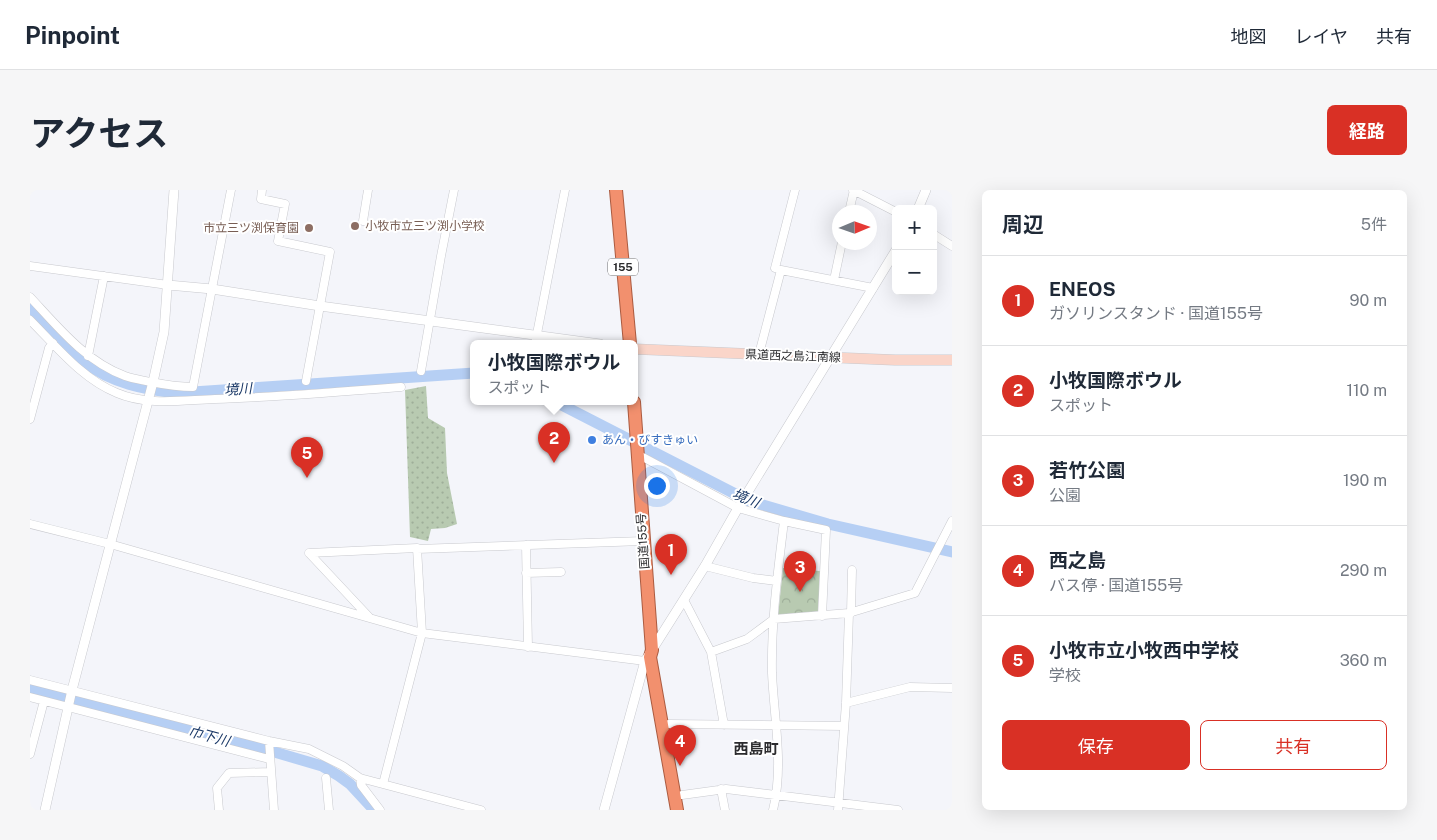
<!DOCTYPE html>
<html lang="ja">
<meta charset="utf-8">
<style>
body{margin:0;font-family:"Public Sans","Noto Sans JP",sans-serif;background:#f6f6f7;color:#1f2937}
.controls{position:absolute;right:15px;top:15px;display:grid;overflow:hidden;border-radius:8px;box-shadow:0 5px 20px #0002}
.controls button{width:45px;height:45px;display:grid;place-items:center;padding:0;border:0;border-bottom:1px solid #e0e1e3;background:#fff;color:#1f2937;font:25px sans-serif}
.compass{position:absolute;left:802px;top:15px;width:45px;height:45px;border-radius:50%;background:#fff;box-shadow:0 5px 20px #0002;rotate:88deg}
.you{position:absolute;left:626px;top:295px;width:18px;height:18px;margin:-12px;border:4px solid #fff;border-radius:50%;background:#1a73e8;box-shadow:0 0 0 8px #1a73e833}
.badge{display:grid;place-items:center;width:32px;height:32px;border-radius:50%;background:#d93025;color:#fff;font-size:16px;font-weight:700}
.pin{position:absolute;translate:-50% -41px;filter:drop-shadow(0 1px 2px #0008)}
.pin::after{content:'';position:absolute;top:26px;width:18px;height:15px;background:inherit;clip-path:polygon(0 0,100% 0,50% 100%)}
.popup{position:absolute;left:440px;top:150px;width:168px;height:65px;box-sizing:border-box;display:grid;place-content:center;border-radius:8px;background:#fff;filter:drop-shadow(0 1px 4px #0005);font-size:16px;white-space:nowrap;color:#747a83}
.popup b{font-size:19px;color:#1f2937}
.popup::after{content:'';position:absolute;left:50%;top:100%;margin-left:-10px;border:10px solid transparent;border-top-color:#fff}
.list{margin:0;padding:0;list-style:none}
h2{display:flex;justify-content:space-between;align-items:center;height:65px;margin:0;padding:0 20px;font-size:21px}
h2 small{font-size:16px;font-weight:400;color:#747a83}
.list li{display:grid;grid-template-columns:32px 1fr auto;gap:15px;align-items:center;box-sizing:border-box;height:90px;padding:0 20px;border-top:1px solid #e0e1e3}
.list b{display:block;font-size:19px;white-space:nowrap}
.list p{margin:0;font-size:16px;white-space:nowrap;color:#747a83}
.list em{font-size:16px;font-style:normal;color:#747a83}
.actions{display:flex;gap:10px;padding:15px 20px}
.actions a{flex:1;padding:11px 0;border:1px solid #d93025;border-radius:8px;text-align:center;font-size:18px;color:#d93025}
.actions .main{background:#d93025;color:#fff}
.map{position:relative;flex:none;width:922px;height:620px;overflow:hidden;border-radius:8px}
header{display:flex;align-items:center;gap:30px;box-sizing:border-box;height:70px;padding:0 25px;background:#fff;border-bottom:1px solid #e0e1e3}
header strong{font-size:24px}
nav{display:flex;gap:28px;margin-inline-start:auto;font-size:18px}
.intro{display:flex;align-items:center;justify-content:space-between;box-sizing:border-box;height:120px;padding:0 30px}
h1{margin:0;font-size:35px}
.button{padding:12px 22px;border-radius:8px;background:#d93025;color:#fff;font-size:18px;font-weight:700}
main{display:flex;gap:30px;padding:0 30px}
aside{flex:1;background:#fff;border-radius:8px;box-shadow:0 5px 20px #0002}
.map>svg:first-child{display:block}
.grass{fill:url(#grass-dots)}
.park{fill:url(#park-crowns)}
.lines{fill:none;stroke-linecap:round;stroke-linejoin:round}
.river{stroke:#b6cff4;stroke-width:11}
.minor-casing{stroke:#c8c9ce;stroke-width:9}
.tertiary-casing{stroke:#c8c9ce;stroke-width:10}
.secondary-casing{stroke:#c8c9ce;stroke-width:11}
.trunk-casing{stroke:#ab5b40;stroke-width:14}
.minor{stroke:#fff;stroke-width:8}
.tertiary{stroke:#fff;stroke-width:9}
.secondary{stroke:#fad5c9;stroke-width:10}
.trunk{stroke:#f2906e;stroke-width:12}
.education-dot{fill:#8d6e63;stroke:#fff;stroke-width:2}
.shop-dot{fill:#3f7fe0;stroke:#fff;stroke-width:2}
.labels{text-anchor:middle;stroke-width:4;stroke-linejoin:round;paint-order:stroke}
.shield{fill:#fff;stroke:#6b6b6d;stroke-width:1}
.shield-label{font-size:11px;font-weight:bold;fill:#2c2c2e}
.education-label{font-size:12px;fill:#785e54;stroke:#fff;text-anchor:start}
.street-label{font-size:12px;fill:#2c2c2e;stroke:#fff}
.shop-label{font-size:12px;fill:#366cbe;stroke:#fff;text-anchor:start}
.water-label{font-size:14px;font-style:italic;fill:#1b3967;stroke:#fff}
.quarter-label{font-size:15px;font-weight:bold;fill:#2c2c2e;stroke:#fff}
</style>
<header>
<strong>Pinpoint</strong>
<nav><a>地図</a><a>レイヤ</a><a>共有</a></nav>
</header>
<div class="intro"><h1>アクセス</h1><a class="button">経路</a></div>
<main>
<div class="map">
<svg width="922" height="620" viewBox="0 0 922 620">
<defs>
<pattern id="grass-dots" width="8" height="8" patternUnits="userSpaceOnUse" patternTransform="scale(1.25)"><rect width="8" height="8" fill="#b8cab1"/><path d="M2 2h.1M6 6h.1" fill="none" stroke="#9eae99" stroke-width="1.8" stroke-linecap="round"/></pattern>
<pattern id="park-crowns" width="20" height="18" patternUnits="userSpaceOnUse" patternTransform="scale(1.25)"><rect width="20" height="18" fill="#b8cab1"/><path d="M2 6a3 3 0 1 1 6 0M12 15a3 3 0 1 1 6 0" fill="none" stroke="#9eae99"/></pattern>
</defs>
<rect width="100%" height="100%" fill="#f4f5fa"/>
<path class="grass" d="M396,196L398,228L415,238L417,283L427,334L415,338L401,339L398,351L380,347L375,200Z"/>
<path class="park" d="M753,378L790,381L789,424L748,426Z"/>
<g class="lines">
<path class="river" d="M0,117C18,135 35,156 54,172C81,193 115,200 148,203L444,183
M526,212L719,311L798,334L922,362
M0,499L241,561L292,576L309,586L320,594L344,620"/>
<defs>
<path id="minor" d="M232,0L231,9L255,14L248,51L300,62L276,191
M823,0L866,22
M819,22L824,0
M333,31L338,0
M903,44L922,56
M0,76L138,95
M751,80L843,98
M804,90L812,52
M0,107C28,137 55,171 95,186C103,189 112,190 121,192C136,195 148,197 163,197L201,0
M0,130C26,156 52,189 87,203C117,216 153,210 185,209C247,207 309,202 371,197
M505,154L535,0
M729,164L751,80L745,78L765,0
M58,166L74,86
M391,181L411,66L424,0
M0,229L19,158L23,153
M607,264L708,318L754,331C748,381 741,432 742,483C744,528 754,576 743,620
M754,331L796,340L792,426
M0,334L80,354L392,443L615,471
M496,355L498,457
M387,359L613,351
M279,363L387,358L392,443L353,594
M279,363L339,427
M675,376L723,388L747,391
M496,383L531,382
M654,410L681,462L694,535
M821,423L822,380
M681,462L717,449L744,429L819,423L885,403L922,331
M0,490L239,551L279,559L313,576L330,588L451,620
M0,507L239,569
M816,513L880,497L922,498
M639,534L814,536
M239,551L244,620
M0,564L14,511
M296,588L299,620
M330,588L331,595L350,620
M691,599L695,620
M652,605L696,599L868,620
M189,620L187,598L199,583L241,582
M808,620L816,513L819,423"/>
<path id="tertiary" d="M888,19L896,0
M138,95L182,99L290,116L570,154
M15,620L42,500L123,192L134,142L144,0
M574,620L615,471L675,376L708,318L866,60"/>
<path id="secondary" d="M604,159L865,170H922"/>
<path id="trunk" d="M586,0L600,154
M604,212L622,460L620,467L647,620"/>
</defs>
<use href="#minor" class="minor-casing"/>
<use href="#tertiary" class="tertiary-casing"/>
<use href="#secondary" class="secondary-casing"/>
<use href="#trunk" class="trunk-casing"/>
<use href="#minor" class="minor"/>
<use href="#tertiary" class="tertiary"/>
<use href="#secondary" class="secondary"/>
<use href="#trunk" class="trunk"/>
</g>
<g class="education-dot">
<circle cx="325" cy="36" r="5"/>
<circle cx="279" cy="38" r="5"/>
</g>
<circle class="shop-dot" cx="562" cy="250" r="5"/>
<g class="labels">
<rect class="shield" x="578" y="68.5" width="30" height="17" rx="4"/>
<g class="shield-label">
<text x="593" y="81">155</text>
</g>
<g class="education-label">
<text x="335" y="40">小牧市立三ツ渕小学校</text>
<text x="269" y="42" text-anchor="end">市立三ツ渕保育園</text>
</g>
<g class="street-label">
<text transform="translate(763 166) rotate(2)" y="4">県道西之島江南線</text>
<text transform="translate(613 351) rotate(-94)" y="4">国道155号</text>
</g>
<g class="shop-label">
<text x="572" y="254">あん・びすきゅい</text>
</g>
<g class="water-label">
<text transform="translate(208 199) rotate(-4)" y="5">境川</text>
<text transform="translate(716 308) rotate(23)" y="5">境川</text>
<text transform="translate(179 546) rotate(15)" y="5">巾下川</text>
</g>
<g class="quarter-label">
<text x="726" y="564">西島町</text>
</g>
</g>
</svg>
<div class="controls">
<button>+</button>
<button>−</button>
</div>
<svg class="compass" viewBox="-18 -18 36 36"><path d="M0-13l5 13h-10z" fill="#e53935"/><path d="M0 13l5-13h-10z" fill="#747a83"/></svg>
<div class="you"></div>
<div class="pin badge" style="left:641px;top:385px">1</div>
<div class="pin badge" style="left:524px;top:273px">2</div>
<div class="popup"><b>小牧国際ボウル</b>スポット</div>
<div class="pin badge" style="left:770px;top:402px">3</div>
<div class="pin badge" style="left:650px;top:576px">4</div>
<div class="pin badge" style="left:277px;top:288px">5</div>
</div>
<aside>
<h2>周辺<small>5件</small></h2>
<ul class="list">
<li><span class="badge">1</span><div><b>ENEOS</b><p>ガソリンスタンド · 国道155号</p></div><em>90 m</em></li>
<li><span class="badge">2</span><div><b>小牧国際ボウル</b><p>スポット</p></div><em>110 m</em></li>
<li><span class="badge">3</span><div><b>若竹公園</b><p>公園</p></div><em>190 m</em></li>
<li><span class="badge">4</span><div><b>西之島</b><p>バス停 · 国道155号</p></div><em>290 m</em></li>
<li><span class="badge">5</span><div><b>小牧市立小牧西中学校</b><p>学校</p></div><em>360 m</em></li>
</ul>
<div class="actions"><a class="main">保存</a><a>共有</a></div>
</aside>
</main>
